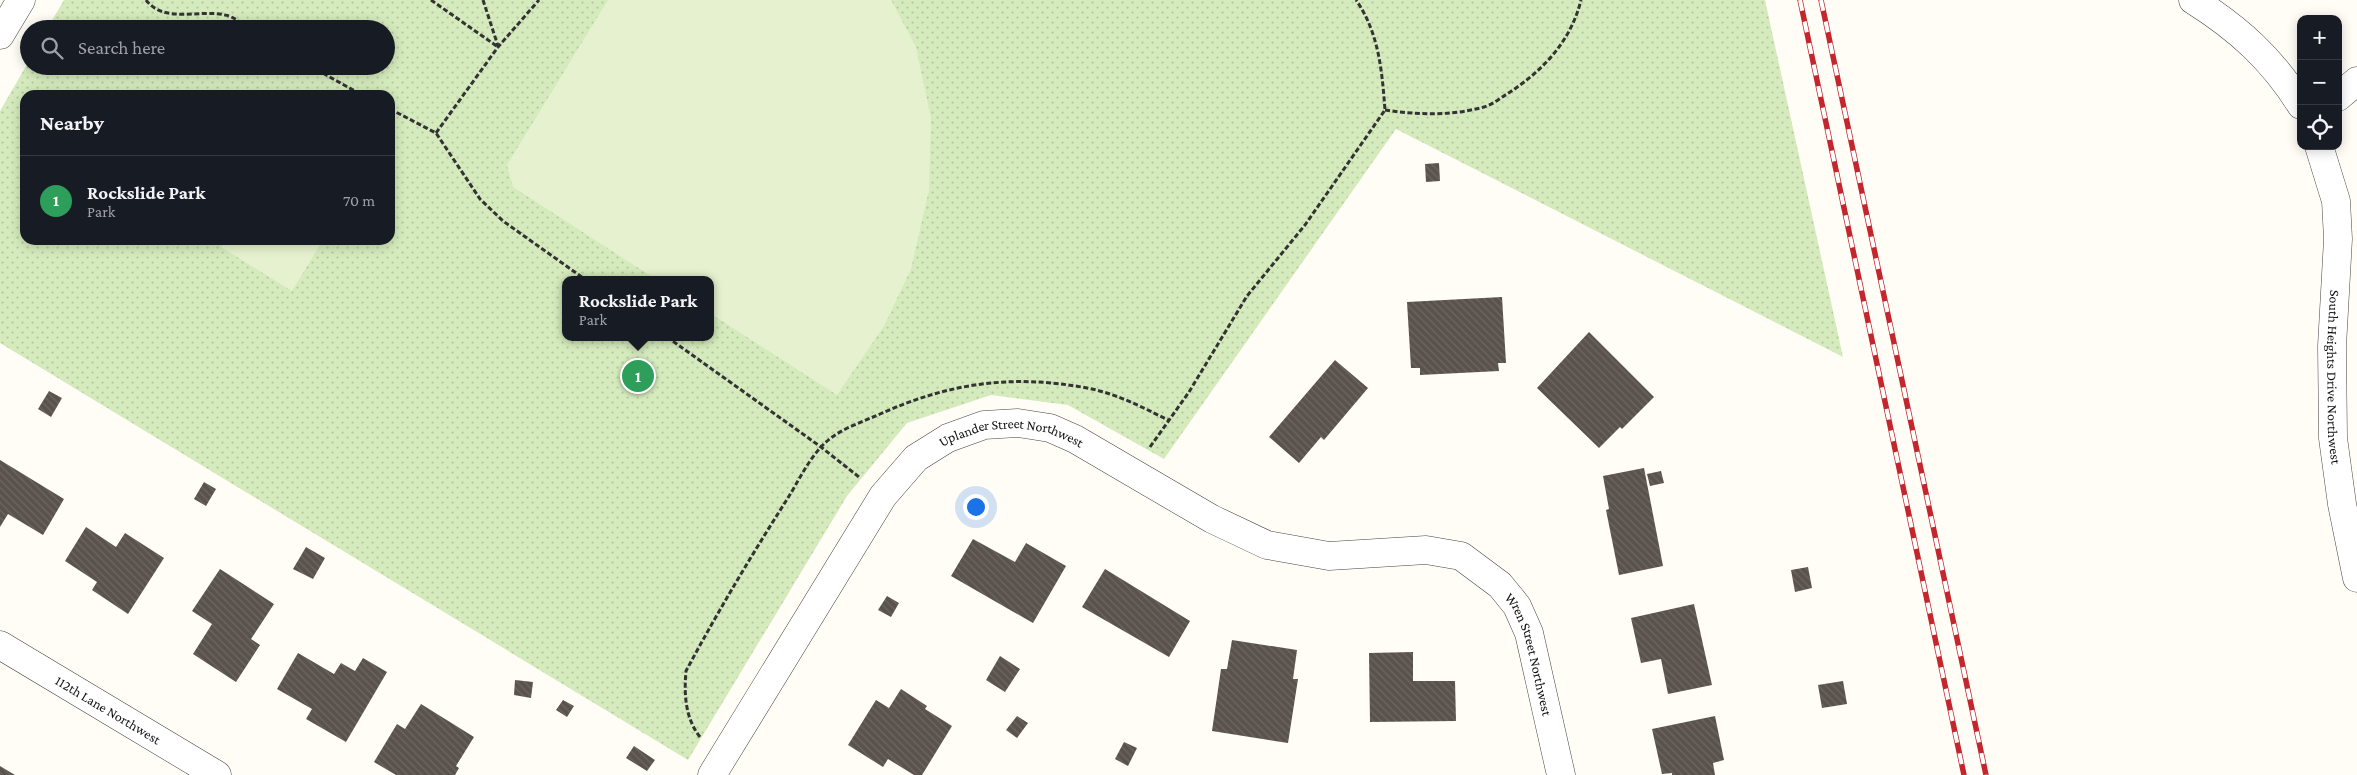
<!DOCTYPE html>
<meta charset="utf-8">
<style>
body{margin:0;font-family:"Crimson Pro",serif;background:#20242c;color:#f1f3f6}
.controls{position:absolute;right:15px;top:15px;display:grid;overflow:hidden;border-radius:10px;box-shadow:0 2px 12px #0003}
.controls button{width:45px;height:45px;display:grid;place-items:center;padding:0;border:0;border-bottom:1px solid #363941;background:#171b24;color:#f1f3f6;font:25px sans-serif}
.you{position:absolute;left:975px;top:506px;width:18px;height:18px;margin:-12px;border:4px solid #fff;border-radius:50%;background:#1a73e8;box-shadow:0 0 0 8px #1a73e833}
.badge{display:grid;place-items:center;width:32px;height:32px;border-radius:50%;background:#8c9099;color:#fff;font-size:16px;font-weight:700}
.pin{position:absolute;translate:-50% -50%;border:2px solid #fff;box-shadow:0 1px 5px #0006}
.popup{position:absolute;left:562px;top:276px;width:152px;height:65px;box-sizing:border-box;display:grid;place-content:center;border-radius:10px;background:#171b24;filter:drop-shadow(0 1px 4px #0005);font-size:16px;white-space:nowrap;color:#9ea1a6}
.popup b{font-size:19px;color:#f1f3f6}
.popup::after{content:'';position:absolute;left:50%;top:100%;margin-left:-10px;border:10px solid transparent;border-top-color:#171b24}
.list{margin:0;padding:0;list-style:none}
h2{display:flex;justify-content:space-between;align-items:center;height:65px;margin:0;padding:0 20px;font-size:21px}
h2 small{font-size:16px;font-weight:400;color:#9ea1a6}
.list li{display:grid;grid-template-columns:32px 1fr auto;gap:15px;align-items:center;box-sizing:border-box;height:90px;padding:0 20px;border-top:1px solid #363941}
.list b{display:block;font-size:19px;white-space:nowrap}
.list p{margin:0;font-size:16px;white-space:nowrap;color:#9ea1a6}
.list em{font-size:16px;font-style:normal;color:#9ea1a6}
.icon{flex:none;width:28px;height:28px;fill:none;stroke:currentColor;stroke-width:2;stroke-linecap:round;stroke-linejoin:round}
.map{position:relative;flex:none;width:2357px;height:775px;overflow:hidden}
.search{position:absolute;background:#171b24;box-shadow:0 2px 12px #0003;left:20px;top:20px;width:375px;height:55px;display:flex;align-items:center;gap:12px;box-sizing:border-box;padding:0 18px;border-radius:28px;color:#9ea1a6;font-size:19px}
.panel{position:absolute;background:#171b24;box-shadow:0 2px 12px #0003;left:20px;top:90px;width:375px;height:155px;border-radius:15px}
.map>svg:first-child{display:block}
.green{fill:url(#green-dots);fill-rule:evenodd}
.pitch{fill:#e6f2cf}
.building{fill:url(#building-back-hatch)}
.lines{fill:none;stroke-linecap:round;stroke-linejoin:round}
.street-casing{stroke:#444;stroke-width:29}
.path{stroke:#333;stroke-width:3;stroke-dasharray:5 2.5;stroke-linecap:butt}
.street{stroke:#fff;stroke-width:28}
.rail-casing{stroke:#c4262e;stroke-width:5.5}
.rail{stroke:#fff;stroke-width:4;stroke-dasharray:11;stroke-linecap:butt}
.labels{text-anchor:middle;stroke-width:5;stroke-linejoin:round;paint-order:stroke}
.street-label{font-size:14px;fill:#111;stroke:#fff}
</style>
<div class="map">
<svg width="2357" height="775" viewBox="0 0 2357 775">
<defs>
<pattern id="green-dots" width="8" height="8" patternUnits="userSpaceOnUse" patternTransform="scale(1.25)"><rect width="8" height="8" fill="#d5ebbd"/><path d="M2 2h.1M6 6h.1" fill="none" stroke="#b6c8a1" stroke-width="1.8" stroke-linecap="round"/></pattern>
<pattern id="building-back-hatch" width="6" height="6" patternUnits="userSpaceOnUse" patternTransform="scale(1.25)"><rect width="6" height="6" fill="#5a524d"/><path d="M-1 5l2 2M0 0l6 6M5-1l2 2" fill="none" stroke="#6d6662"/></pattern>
</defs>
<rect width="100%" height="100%" fill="#fffdf5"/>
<path class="green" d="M64,0H1765L1843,357L1396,129L1164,459L1068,405L991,395L907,423L847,496L688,760L0,343V111L29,61V66H386V29H47ZM25,95H390V240H25ZM566,280H710V337H566Z"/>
<path class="pitch" d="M608,0H891L916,47L931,118L929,190L911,269L884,326L837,395L711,314L710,280H657L513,187L507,165Z
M225,240H323L292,291L221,247Z"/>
<path class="building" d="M1439,163L1440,181L1426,182L1425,164Z
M1502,297L1506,363H1498L1499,371L1420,375V368H1411L1407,302Z
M1589,332L1654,397L1622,429L1620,427L1599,448L1537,388Z
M1335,360L1368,388L1324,440L1321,437L1299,463L1269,437Z
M49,391L62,398L51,417L38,409Z
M0,460L64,499L43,535L8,514L0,527Z
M1644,468L1663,566L1619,575L1606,510L1609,509L1603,476Z
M1661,471L1664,483L1650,486L1647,474Z
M204,482L216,489L206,506L194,499Z
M86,527L116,547L125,533L164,558L128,614L92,590L97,582L65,561Z
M973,539L1015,562L1026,543L1066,566L1033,623L951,576Z
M306,547L325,558L313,579L293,569Z
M1808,567L1812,588L1795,592L1791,570Z
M220,569L274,604L251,639L260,645L236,682L193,654L212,624L192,611Z
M1105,569L1190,621L1169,657L1082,607Z
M887,596L899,603L891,617L878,610Z
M1694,604L1712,685L1668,694L1661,659L1641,663L1631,618Z
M1232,640L1297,650L1293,679H1298L1288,743L1212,731L1221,669H1227Z
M1413,652V681H1455L1456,721L1370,722L1369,653Z
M298,653L334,674L341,663L355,671L363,658L387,672L346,742L306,719L312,709L277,689Z
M1000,656L1020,669L1005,692L986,680Z
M515,680L533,682L531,698L514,695Z
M1843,681L1847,704L1822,708L1818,685Z
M901,689L927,706L925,709L952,726L922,775H914L888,759L883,767L848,745L876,700L889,708Z
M563,700L574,706L567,717L556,710Z
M421,704L474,737L456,766L459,768L455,775H396L374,762L397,724L405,729Z
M1017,716L1028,723L1017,738L1006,730Z
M1715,716L1724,760L1713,763L1715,775H1672V773L1662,774L1652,729Z
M1124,742L1137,748L1128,766L1115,759Z
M634,746L655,760L647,771L626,758Z
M0,766L15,775H0Z"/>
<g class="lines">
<defs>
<g id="street">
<path d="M2193,0C2239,29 2272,59 2301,105"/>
<path d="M0,35L21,0"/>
<path d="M2338,97L2357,81"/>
<path id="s1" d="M2319,146L2336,201L2338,239L2332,346L2333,438L2342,504L2357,578"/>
<path id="s2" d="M0,645L217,775"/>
<path id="s3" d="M712,775L883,496L916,458L948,438L984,425L1018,423L1050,428L1075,439L1212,519L1267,545L1329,556L1426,550L1461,556L1500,585L1517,606L1529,633L1561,775"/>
</g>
</defs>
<use href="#street" class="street-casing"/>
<path class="path" d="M146,0C164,24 200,9 225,15C233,16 242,24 250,29
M431,0L498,47
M483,0L498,46
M310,66L362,95
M390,109L436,133L480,199L503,221L586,280
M1385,110C1419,115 1451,116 1484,107C1492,105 1500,98 1507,94C1543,71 1571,41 1581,0
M436,133L498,47L539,0
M667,337L821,447L859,477
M1150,447L1189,392L1247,296L1305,225L1385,110C1382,71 1379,33 1356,0
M700,737C685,718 684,694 686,671C717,613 751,556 786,501C797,484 807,462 821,447C836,430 860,423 880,414C949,383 1012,374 1087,388C1115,393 1142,407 1168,420"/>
<use href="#street" class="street"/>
<defs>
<path id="rail" d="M1800,0L1964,775
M1821,0L1986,775"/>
</defs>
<use href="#rail" class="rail-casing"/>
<use href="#rail" class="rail"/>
</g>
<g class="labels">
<g class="street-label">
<text dy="5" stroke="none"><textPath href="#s1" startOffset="234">South Heights Drive Northwest</textPath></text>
<text dy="5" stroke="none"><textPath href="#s3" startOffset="481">Uplander Street Northwest</textPath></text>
<text dy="5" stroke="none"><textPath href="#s3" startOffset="1088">Wren Street Northwest</textPath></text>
<text dy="5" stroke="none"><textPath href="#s2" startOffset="126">112th Lane Northwest</textPath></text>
</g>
</g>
</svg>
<div class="controls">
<button>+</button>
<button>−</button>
<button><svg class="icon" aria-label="locate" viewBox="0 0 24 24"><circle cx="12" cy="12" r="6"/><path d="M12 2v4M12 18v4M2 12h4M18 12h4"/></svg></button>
</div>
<div class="you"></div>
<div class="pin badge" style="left:638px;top:376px;background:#2e9e5b">1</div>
<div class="popup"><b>Rockslide Park</b>Park</div>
<div class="search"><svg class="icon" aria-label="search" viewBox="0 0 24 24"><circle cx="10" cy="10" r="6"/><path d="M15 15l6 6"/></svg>Search here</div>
<section class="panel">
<h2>Nearby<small></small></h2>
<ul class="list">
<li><span class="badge" style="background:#2e9e5b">1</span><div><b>Rockslide Park</b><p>Park</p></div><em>70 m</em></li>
</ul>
</section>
</div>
